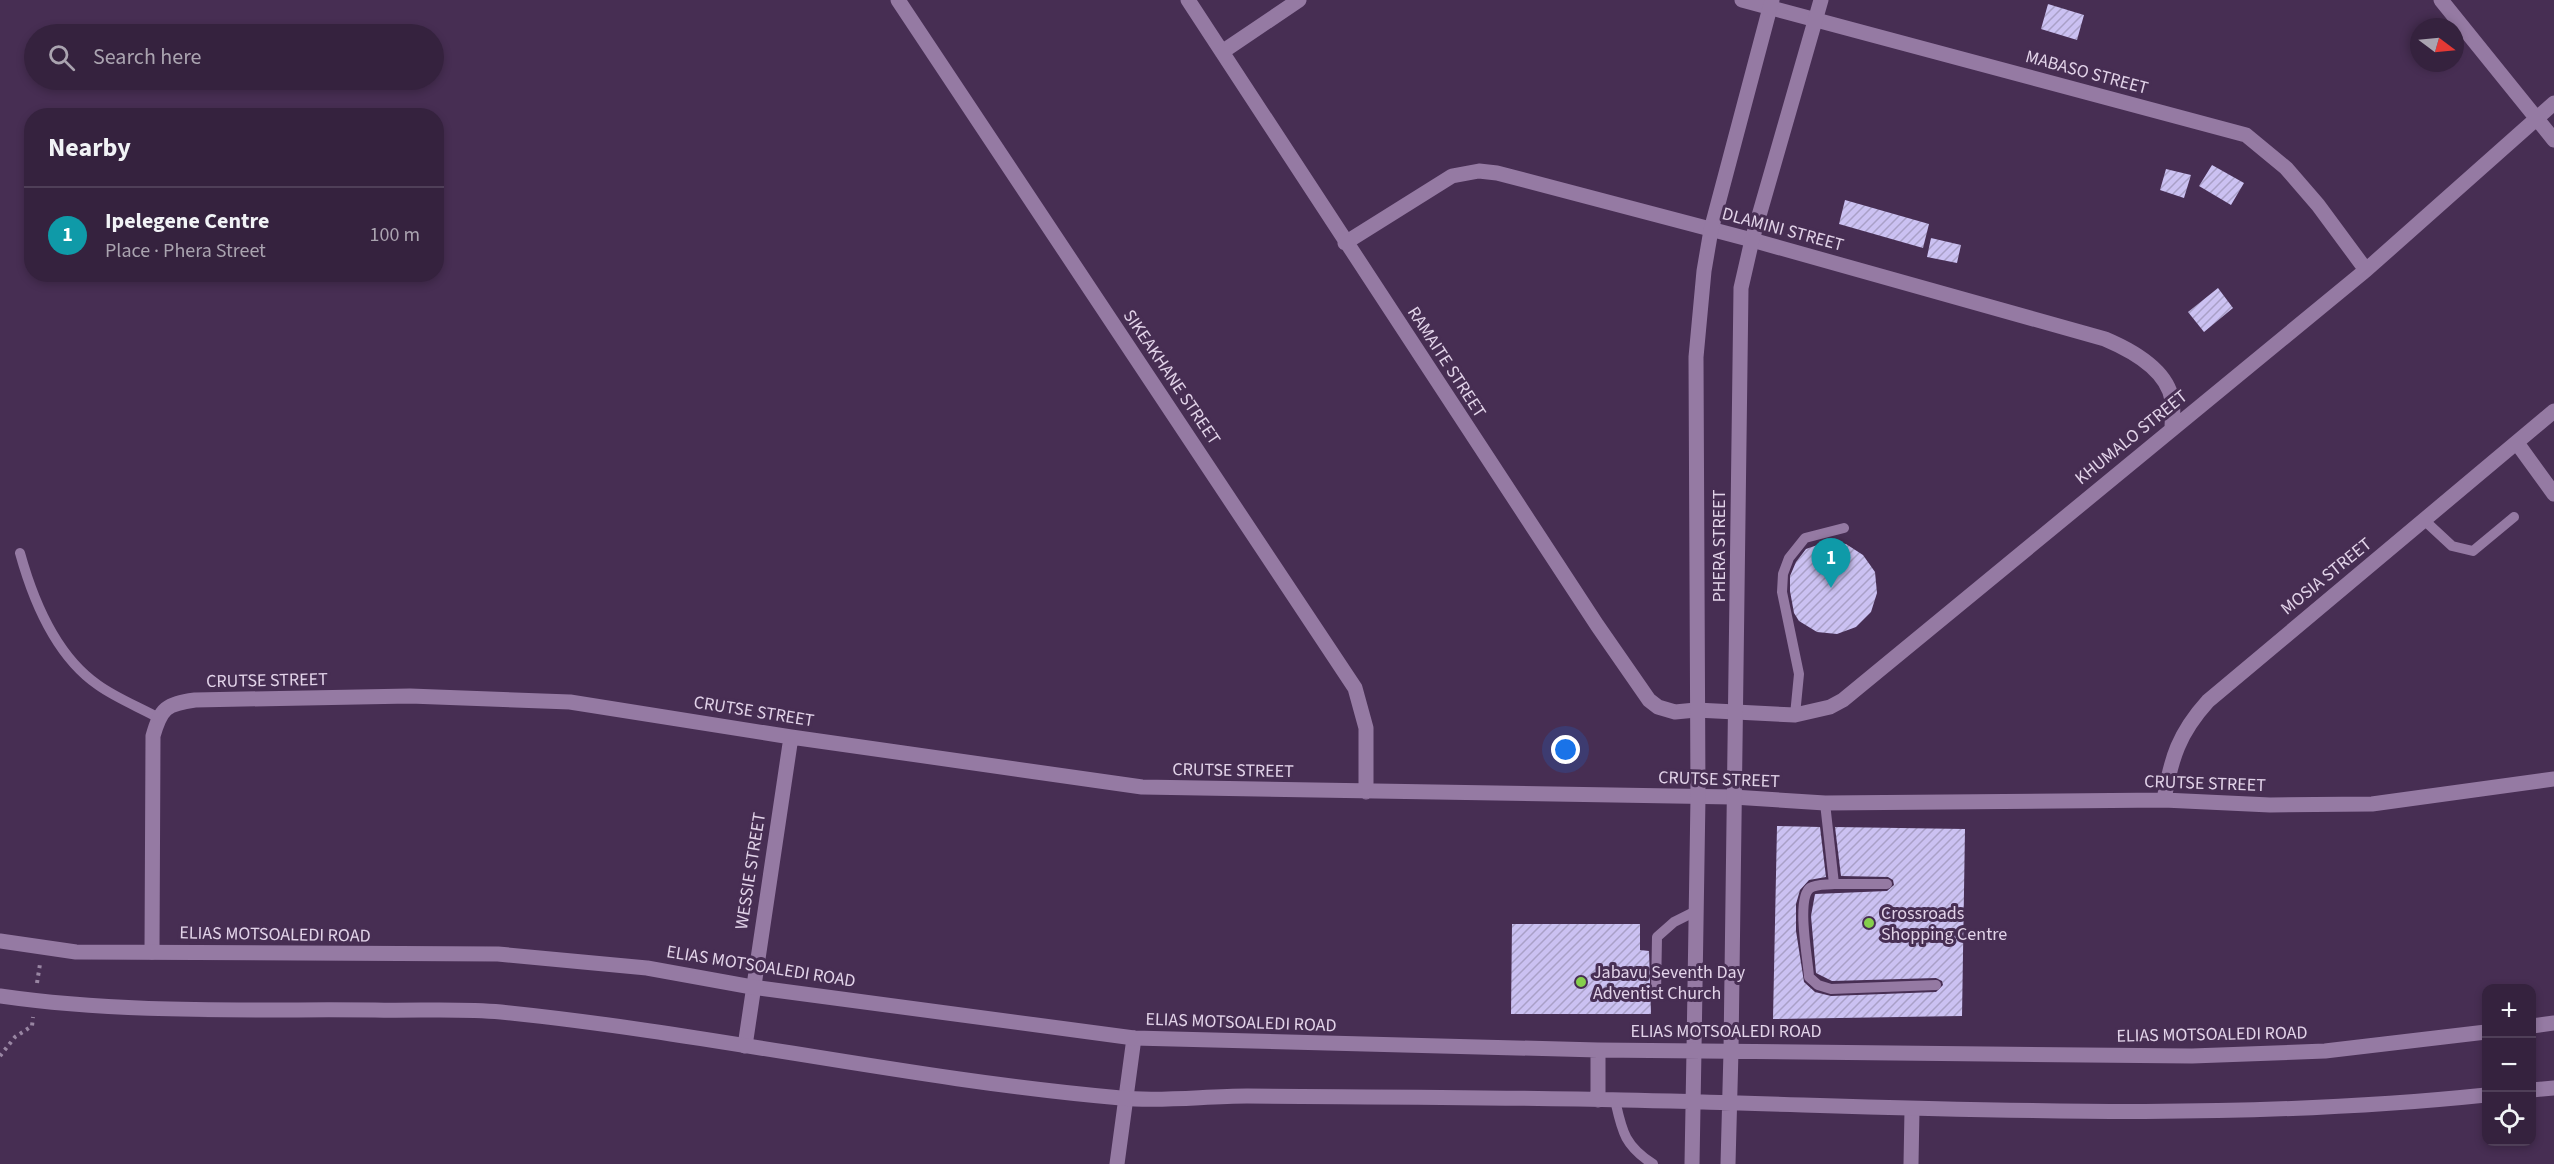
<!DOCTYPE html>
<meta charset="utf-8">
<style>
body{margin:0;font-family:"Source Sans 3",sans-serif;background:#3d2a45;color:#f1f3f6}
.controls{position:absolute;right:18px;bottom:18px;display:grid;overflow:hidden;border-radius:12px;box-shadow:0 3px 9px #0003}
.controls button{width:54px;height:54px;display:grid;place-items:center;padding:0;border:0;border-bottom:2px solid #4f3f58;background:#35223e;color:#f1f3f6;font:30px sans-serif}
.compass{position:absolute;left:2410px;top:18px;width:54px;height:54px;border-radius:50%;background:#35223e;box-shadow:0 3px 9px #0003;rotate:106deg}
.you{position:absolute;left:1566px;top:750px;width:21px;height:21px;margin:-15px;border:4px solid #fff;border-radius:50%;background:#1a73e8;box-shadow:0 0 0 9px #1a73e833}
.badge{display:grid;place-items:center;width:39px;height:39px;border-radius:50%;background:#85cf4c;color:#fff;font-size:20px;font-weight:700}
.pin{position:absolute;translate:-50% -50px;filter:drop-shadow(0 2px 3px #0008)}
.pin::after{content:'';position:absolute;top:32px;width:21px;height:18px;background:inherit;clip-path:polygon(0 0,100% 0,50% 100%)}
.list{margin:0;padding:0;list-style:none}
h2{display:flex;justify-content:space-between;align-items:center;height:78px;margin:0;padding:0 24px;font-size:26px}
h2 small{font-size:20px;font-weight:400;color:#aaa4b0}
.list li{display:grid;grid-template-columns:39px 1fr auto;gap:18px;align-items:center;box-sizing:border-box;height:96px;padding:0 24px;border-top:2px solid #4f3f58}
.list b{display:block;font-size:22px;white-space:nowrap}
.list p{margin:0;font-size:20px;white-space:nowrap;color:#aaa4b0}
.list em{font-size:20px;font-style:normal;color:#aaa4b0}
.icon{flex:none;width:33px;height:33px;fill:none;stroke:currentColor;stroke-width:2;stroke-linecap:round;stroke-linejoin:round}
.map{position:relative;flex:none;width:2554px;height:1164px;overflow:hidden}
.search{position:absolute;background:#35223e;box-shadow:0 3px 9px #0003;left:24px;top:24px;width:420px;height:66px;display:flex;align-items:center;gap:15px;box-sizing:border-box;padding:0 21px;border-radius:33px;color:#aaa4b0;font-size:22px}
.panel{position:absolute;background:#35223e;box-shadow:0 3px 9px #0003;left:24px;top:108px;width:420px;height:174px;border-radius:24px}
.map>svg:first-child{display:block}
.building{fill:url(#building-hatch)}
.lines{fill:none;stroke-linecap:round;stroke-linejoin:round}
.path{stroke:#9986a3;stroke-width:4;stroke-dasharray:3 4.5;stroke-linecap:butt}
.service{stroke:#957aa3;stroke-width:10}
.minor{stroke:#957aa3;stroke-width:15}
.tertiary{stroke:#957aa3;stroke-width:15}
.secondary{stroke:#957aa3;stroke-width:15}
.poi-dot{fill:#85cf4c;stroke:#472e53;stroke-width:2}
.labels{text-anchor:middle;stroke-width:6;stroke-linejoin:round;paint-order:stroke}
.street-label{font-size:18px;fill:#e2d3e9;stroke:#472e53}
.poi-label{font-size:18px;fill:#e2d3e9;stroke:#472e53;text-anchor:start}
</style>
<div class="map">
<svg width="2554" height="1164" viewBox="0 0 2554 1164">
<defs>
<pattern id="building-hatch" width="6" height="6" patternUnits="userSpaceOnUse" patternTransform="scale(1.5)"><rect width="6" height="6" fill="#cbc1f2"/><path d="M-1 1l2-2M0 6l6-6M5 7l2-2" fill="none" stroke="#a9a0c7"/></pattern>
</defs>
<rect width="100%" height="100%" fill="#472e53"/>
<path class="building" d="M2048,4L2084,15L2077,40L2041,29Z
M2212,165L2244,183L2231,205L2199,186Z
M2166,169L2191,175L2184,198L2160,190Z
M1845,200L1929,224L1923,248L1839,224Z
M1931,238L1961,245L1957,263L1927,257Z
M2218,288L2233,308L2204,332L2188,312Z
M1826,542L1846,544L1863,555L1875,572L1877,593L1871,612L1856,627L1837,634L1817,632L1799,621L1794,613L1790,591V576L1796,562L1806,549Z
M1777,826L1820,827L1826,877L1809,880L1800,890L1796,904V931L1804,982L1815,992L1831,996L1936,992L1943,985L1942,981L1936,978L1832,981L1816,973L1811,916L1815,894L1887,891L1894,885L1893,880L1888,877L1841,876L1835,827L1965,829L1962,1016L1773,1019Z
M1512,924H1640V950L1649,951L1651,1014H1511Z"/>
<g class="lines">
<path class="path" d="M37,983L40,964
M0,1056L15,1037L32,1026L33,1017"/>
<path class="service" d="M2424,520L2452,546L2473,551L2514,517
M20,553C33,600 56,656 98,685C116,698 139,707 159,718
M1795,715L1799,674L1782,592L1783,574L1789,558L1805,538L1844,528
M1825,803L1834,884C1826,885 1816,884 1810,888C1796,899 1808,959 1809,977L1818,985L1831,989L1936,985
M1834,884H1887
M1656,993L1657,937L1674,922L1696,911
M1615,1100C1622,1131 1624,1145 1653,1164"/>
<path class="minor" d="M898,0L1355,688L1366,728V792
M1188,0L1597,625L1649,700L1658,707L1675,712L1696,710L1795,715L1830,707L1843,700L2366,270L2554,103
M1742,0L2246,135L2286,168L2318,205L2366,270
M2441,0L2554,140
M1222,52L1299,0
M1345,243L1452,176L1479,171L1497,173L1752,240L2105,339C2131,350 2167,369 2172,400C2174,409 2172,419 2172,428
M2517,443L2554,494
M2164,800C2171,758 2179,733 2208,701L2554,411
M152,952L153,736C161,708 166,704 195,700L410,696L570,702L791,737L1142,787L1733,797L1825,803L2164,800L2270,805L2372,804L2554,779
M745,1046L791,737
M1117,1164L1134,1038
M1911,1164L1912,1110"/>
<path class="tertiary" d="M1694,1050L1698,797L1696,357L1704,271L1711,230L1772,0
M1731,1051L1741,288L1752,240L1821,0"/>
<path class="secondary" d="M0,941L76,952L498,954L647,968L752,987L1134,1038L1598,1050L2192,1056L2325,1051L2486,1032
M0,996C124,1014 251,1009 375,1010C417,1011 459,1008 501,1012C709,1033 913,1080 1121,1098C1162,1102 1205,1096 1247,1096C1372,1097 1497,1097 1623,1100C1910,1106 2199,1125 2486,1095
M2532,1026L2554,1023
M1598,1050V1100
M2532,1090L2554,1088
M1692,1164L1694,1050
M1728,1164L1731,1051"/>
</g>
<g class="poi-dot">
<circle cx="1869" cy="923" r="6"/>
<circle cx="1581" cy="982" r="6"/>
</g>
<g class="labels">
<g class="street-label">
<text transform="translate(2087 72) rotate(15)" y="6">MABASO STREET</text>
<text transform="translate(1783 229) rotate(15)" y="6">DLAMINI STREET</text>
<text transform="translate(1447 362) rotate(57)" y="6">RAMAITE STREET</text>
<text transform="translate(1172 377) rotate(56)" y="6">SIKEAKHANE STREET</text>
<text transform="translate(2131 437) rotate(-39)" y="6">KHUMALO STREET</text>
<text transform="translate(1719 546) rotate(-90)" y="6">PHERA STREET</text>
<text transform="translate(2326 576) rotate(-39)" y="6">MOSIA STREET</text>
<text transform="translate(267 680) rotate(-1)" y="6">CRUTSE STREET</text>
<text transform="translate(754 711) rotate(9)" y="6">CRUTSE STREET</text>
<text transform="translate(1233 770) rotate(1)" y="6">CRUTSE STREET</text>
<text transform="translate(1719 779) rotate(2)" y="6">CRUTSE STREET</text>
<text transform="translate(2205 783) rotate(2)" y="6">CRUTSE STREET</text>
<text transform="translate(750 871) rotate(-81)" y="6">WESSIE STREET</text>
<text transform="translate(275 934) rotate(1)" y="6">ELIAS MOTSOALEDI ROAD</text>
<text transform="translate(761 966) rotate(9)" y="6">ELIAS MOTSOALEDI ROAD</text>
<text transform="translate(1241 1022) rotate(2)" y="6">ELIAS MOTSOALEDI ROAD</text>
<text x="1726" y="1037">ELIAS MOTSOALEDI ROAD</text>
<text transform="translate(2212 1034) rotate(-1)" y="6">ELIAS MOTSOALEDI ROAD</text>
</g>
<g class="poi-label">
<text x="1881" y="919">Crossroads<tspan x="1881" dy="21">Shopping Centre</tspan></text>
<text x="1593" y="978">Jabavu Seventh Day<tspan x="1593" dy="21">Adventist Church</tspan></text>
</g>
</g>
</svg>
<div class="controls">
<button>+</button>
<button>−</button>
<button><svg class="icon" aria-label="locate" viewBox="0 0 24 24"><circle cx="12" cy="12" r="6"/><path d="M12 2v4M12 18v4M2 12h4M18 12h4"/></svg></button>
</div>
<svg class="compass" viewBox="-18 -18 36 36"><path d="M0-13l5 13h-10z" fill="#e53935"/><path d="M0 13l5-13h-10z" fill="#aaa4b0"/></svg>
<div class="you"></div>
<div class="pin badge" style="left:1831px;top:588px;background:#0f9aa8">1</div>
<div class="search"><svg class="icon" aria-label="search" viewBox="0 0 24 24"><circle cx="10" cy="10" r="6"/><path d="M15 15l6 6"/></svg>Search here</div>
<section class="panel">
<h2>Nearby<small></small></h2>
<ul class="list">
<li><span class="badge" style="background:#0f9aa8">1</span><div><b>Ipelegene Centre</b><p>Place · Phera Street</p></div><em>100 m</em></li>
</ul>
</section>
</div>
